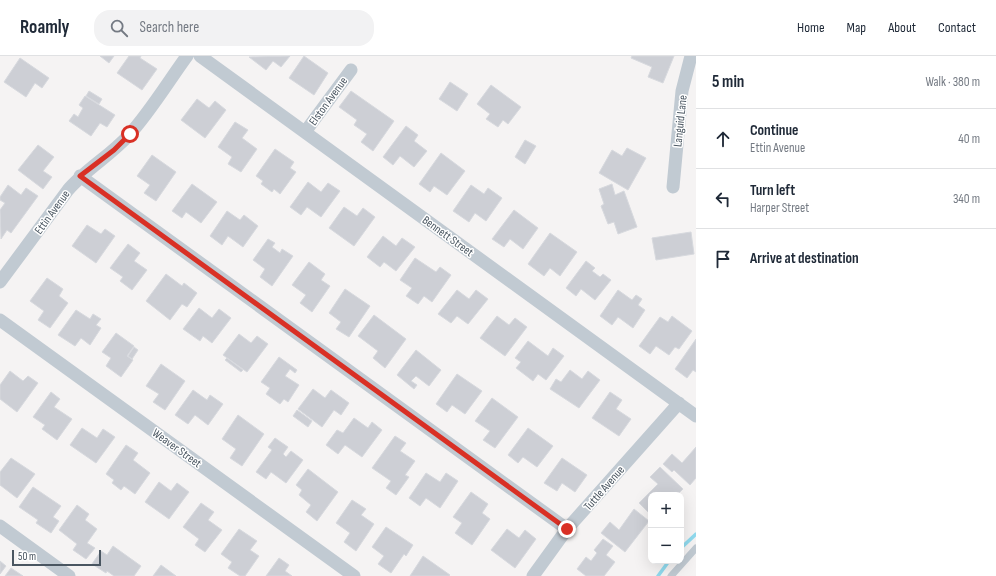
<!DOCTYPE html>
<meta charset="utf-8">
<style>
body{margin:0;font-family:"Sofia Sans Condensed",sans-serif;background:#f2f2f3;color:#1f2937}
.controls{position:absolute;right:12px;bottom:12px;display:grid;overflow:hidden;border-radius:8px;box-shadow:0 4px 16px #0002}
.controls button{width:36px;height:36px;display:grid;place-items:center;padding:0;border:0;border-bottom:1px solid #e0e1e3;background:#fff;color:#1f2937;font:20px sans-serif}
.scale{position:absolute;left:12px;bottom:10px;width:89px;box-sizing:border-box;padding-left:4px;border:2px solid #4a5661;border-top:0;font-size:11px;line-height:14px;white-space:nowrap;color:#4a5661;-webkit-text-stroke:3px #fff;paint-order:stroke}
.stop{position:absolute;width:12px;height:12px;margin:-9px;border:3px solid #d93025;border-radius:50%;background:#fff}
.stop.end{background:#d93025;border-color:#fff;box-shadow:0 1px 4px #0008}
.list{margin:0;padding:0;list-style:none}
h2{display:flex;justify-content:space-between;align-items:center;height:52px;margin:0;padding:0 16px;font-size:17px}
h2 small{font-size:13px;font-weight:400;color:#747a83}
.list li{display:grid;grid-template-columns:26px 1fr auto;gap:12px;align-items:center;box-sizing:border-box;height:60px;padding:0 16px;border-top:1px solid #e0e1e3}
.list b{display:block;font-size:15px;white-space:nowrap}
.list p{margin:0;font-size:13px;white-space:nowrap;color:#747a83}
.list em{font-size:13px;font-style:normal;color:#747a83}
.icon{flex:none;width:22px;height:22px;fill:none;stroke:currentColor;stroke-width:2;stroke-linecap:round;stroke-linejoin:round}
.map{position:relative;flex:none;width:696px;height:520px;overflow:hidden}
header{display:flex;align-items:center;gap:24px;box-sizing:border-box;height:56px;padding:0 20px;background:#fff;border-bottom:1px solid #e0e1e3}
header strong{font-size:19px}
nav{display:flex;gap:22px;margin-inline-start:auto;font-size:14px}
.search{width:280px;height:36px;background:#f2f2f3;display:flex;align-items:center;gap:10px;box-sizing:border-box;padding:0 14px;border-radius:16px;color:#747a83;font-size:15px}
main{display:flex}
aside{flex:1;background:#fff}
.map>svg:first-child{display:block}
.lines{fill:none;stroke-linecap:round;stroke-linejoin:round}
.stream{stroke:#90daee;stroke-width:3.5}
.building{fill:#cdcfd5;stroke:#d7d9de}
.service{stroke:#c1cad2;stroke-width:7}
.minor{stroke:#c1cad2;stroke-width:13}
.route{stroke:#d93025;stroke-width:5}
.labels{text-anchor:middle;stroke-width:3;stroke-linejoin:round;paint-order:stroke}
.street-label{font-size:12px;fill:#4a5661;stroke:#fff}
</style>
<header>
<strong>Roamly</strong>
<div class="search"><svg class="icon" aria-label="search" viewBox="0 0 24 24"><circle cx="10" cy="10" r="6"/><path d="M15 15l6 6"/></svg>Search here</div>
<nav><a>Home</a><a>Map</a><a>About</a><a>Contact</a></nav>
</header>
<main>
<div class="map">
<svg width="696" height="520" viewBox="0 0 696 520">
<rect width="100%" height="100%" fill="#f5f3f3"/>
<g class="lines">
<path class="stream" d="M681,492L696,478
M658,520L669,505"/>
</g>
<path class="building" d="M100,0H114L109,7Z
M129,0H141L140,2L157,13L142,34L117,17Z
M290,0L281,11L273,5L266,14L249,1Z
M304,0L328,17L314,39L289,22Z
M632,0H674L663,27L648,21L652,11L631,2Z
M20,2L49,22L42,32L35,27L26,41L4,26Z
M450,26L468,38L457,55L439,43Z
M491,29L521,51L508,68L503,64L498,71L486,63L490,58L477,48Z
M89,35L102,43L99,48L86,40Z
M351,35L394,65L373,95L361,86L367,78L354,69L357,64L339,51Z
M85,40L115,59L107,71L100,67L91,80L69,65L74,58L78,61L83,52L79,49Z
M197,43L209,52L215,45L226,54L205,82L181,64Z
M235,66L248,74L242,82L257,93L241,116L228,108L232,101L218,91Z
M406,70L418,79L414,85L427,95L414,111L400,100L393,109L383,101Z
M525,84L536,90L525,108L515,101Z
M38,89L54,101L43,115L52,121L43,133L18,114Z
M627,92L646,102L628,134L599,117L612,94L622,100Z
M275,93L294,106L290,112L296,116L280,138L274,133L272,136L261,128L263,125L256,120Z
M441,97L465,115L447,139L434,130L430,136L419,128Z
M152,99L176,116L156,145L144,137L150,129L137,120Z
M308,126L321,136L328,127L340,135L321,161L307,151L301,159L290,151Z
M192,128L217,146L201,167L186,156L182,162L172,155Z
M612,128L615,139L624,135L637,171L618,178L614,166L608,168L601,150L604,148L599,133Z
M8,129L21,139L26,132L38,140L11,177L7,174L1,183L0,154L5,147L0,144V141Z
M471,129L484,138L488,132L502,142L486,165L475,157L469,166L453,155Z
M344,151L357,160L363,152L375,161L354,190L329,172Z
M514,154L538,172L523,193L510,183L504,191L492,183Z
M227,155L240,164L244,159L258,170L243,191L228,180L222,189L210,180Z
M87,169L101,178L105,173L115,180L96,207L72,190Z
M691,176L694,198L656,204L652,182Z
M550,177L577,196L560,220L550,212L544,220L528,208Z
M383,180L396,190L402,182L415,191L396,215L384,206L380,211L367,201Z
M268,183L275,187L272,191L280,197L282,193L293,200L272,230L260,221L265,213L253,204Z
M128,188L140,197L134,205L147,214L132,234L120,225L123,221L110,212Z
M415,202L436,216L440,211L451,219L432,246L424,240L418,248L406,240L412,232L400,224Z
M586,205L595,212L592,215L600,221L603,218L611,224L595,244L581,233L576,240L566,232Z
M309,206L325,218L321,224L330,230L312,256L300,247L306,239L292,229Z
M166,218L182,230L184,227L197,237L187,251L182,248L170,264L146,245Z
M47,222L63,233L59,240L68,247L50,272L38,264L44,255L30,245Z
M345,233L370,250L349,281L336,273L341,266L329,257Z
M457,234L469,243L476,234L488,243L468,268L457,260L451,267L438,258Z
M618,234L632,244L636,239L642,243L638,249L645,254L633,272L618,261L612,269L600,260Z
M199,252L212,262L219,253L231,262L212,287L203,280L200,285L183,273Z
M76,254L90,263L93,258L101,263L96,269L101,272L90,289L81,282L75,290L58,279Z
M374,259L406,283L385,312L373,302L378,295L358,280Z
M497,260L509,269L515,262L527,271L505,300L480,282Z
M672,260L692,275L679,293L675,291L669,299L656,290L650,298L639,290L660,261L668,266Z
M116,277L134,290L127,300L133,304L121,321L106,310L111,302L102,296Z
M239,278L251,287L257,280L268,288L247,316L223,299Z
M696,283V316L693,314L687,322L675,313Z
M528,285L548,300L553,292L564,300L546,324L538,318L533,325L516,312L521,306L515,302Z
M134,291L138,294L132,303L128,300Z
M416,294L441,314L429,330L416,320L411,325L417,329L414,333L397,319Z
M279,301L297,314L295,317L290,313L285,320L299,329L288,346L284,343L280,348L266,338L270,332L261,326Z
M227,302L243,314L241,316L225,304Z
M161,308L185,325L165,354L153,346L159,338L146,330Z
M570,314L582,323L588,315L600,324L579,352L550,333L556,323L561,326Z
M10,315L23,325L28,320L38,327L17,356L0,343V329Z
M457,318L482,335L465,358L452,349L447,356L436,348Z
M313,333L325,342L331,334L349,347L341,359L334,354L322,371L298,353Z
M193,334L207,344L210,339L223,348L208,369L195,359L188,368L175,359Z
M51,336L60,343L54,351L72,363L57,384L42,373L45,369L33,361Z
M610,336L622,344L616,353L631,363L619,380L592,362Z
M492,342L518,361L495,392L483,384L490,375L475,365Z
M297,354L312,365L308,371L293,360Z
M238,359L264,378L242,410L230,402L236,393L222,383Z
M354,362L368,372L372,366L382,374L362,401L345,389L338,398L326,389L337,374L343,377Z
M82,372L97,382L103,373L115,381L96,407L70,389Z
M528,372L553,390L537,411L523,401L518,407L508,399Z
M395,380L406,387L400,395L415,405L405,419L409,421L396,439L386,432L391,425L372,412Z
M275,382L288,391L283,398L286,401L291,395L303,404L286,427L271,416L266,423L256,416L272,394L268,391Z
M126,389L138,397L133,404L150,417L135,438L124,430L121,434L112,427L114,424L106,418Z
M696,391V422L690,429L674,414L672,416L663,408L672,398L682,407Z
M11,402L35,418L17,442L0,429V416Z
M562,402L587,419L575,436L562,427L557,435L544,427Z
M660,411L683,433L677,439H651V459L639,447L658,428L650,421Z
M308,413L338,436L317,465L306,456L311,449L299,439L302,434L296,429Z
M426,417L440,426L446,417L458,425L440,452L426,442L420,450L409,442Z
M159,426L171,435L177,427L189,436L169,463L145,446Z
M33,431L61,450L53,461L59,465L51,477L36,467L38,464L19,451Z
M471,436L488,448L482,457L490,463L472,489L455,477L462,467L453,461Z
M352,444L366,453L361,459L374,468L356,495L344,486L350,477L336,467Z
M201,447L214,456L208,464L222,474L205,496L195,489L199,483L183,471Z
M77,449L89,458L85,464L97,473L87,487L95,492L86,503L73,494L77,488L59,474Z
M634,453L649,465L625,496L601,477L610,466L619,474Z
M386,471L413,489L406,500L404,498L391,517L378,508L384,500L372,491Z
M239,473L257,485L250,494L259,500L245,520H240L228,512L232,506L221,498Z
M507,473L519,482L525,474L536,483L515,512L491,494Z
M603,483L613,490L606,499L615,506L604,520H586L577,513L586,501L591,505L597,497L594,494Z
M113,490L141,510L134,520H114L107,515L106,517L92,508L101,495L107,499Z
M423,500L450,519L449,520H410Z
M279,502L289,509L285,515L292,520H266Z
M0,505L6,510L0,518Z
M161,509L176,520H153Z
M11,512L23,520H5Z"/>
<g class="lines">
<path class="service" d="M671,520L696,492"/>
<path class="minor" d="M200,0L696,360
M305,76L351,14
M80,120L567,473
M673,131L682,35L691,0
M0,226L68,134C86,113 110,100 129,79C150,56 168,26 187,0
M0,264L354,520
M0,470L69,520
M533,520L567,473L679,347"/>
</g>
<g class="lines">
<path class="route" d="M130,78L114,94L80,120L567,473"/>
</g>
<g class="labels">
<g class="street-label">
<text transform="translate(328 45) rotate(-54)" y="4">Elston Avenue</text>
<text transform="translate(680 65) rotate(-84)" y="4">Languid Lane</text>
<text transform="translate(52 156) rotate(-54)" y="4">Ettin Avenue</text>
<text transform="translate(448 180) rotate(36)" y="4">Bennett Street</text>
<text transform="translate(177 392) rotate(36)" y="4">Weaver Street</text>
<text transform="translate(604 432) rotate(-49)" y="4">Tuttle Avenue</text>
</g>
</g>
</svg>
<div class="controls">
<button>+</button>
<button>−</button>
</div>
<div class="scale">50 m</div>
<div class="stop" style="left:130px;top:78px"></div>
<div class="stop end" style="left:567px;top:473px"></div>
</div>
<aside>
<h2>5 min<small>Walk · 380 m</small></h2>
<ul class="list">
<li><svg class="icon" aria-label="ahead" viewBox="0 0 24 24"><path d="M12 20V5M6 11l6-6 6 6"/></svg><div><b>Continue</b><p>Ettin Avenue</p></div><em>40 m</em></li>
<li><svg class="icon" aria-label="left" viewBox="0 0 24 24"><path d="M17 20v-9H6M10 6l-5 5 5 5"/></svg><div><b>Turn left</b><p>Harper Street</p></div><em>340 m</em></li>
<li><svg class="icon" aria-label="arrive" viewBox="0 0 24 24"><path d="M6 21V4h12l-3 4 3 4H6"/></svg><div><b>Arrive at destination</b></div></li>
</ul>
</aside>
</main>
